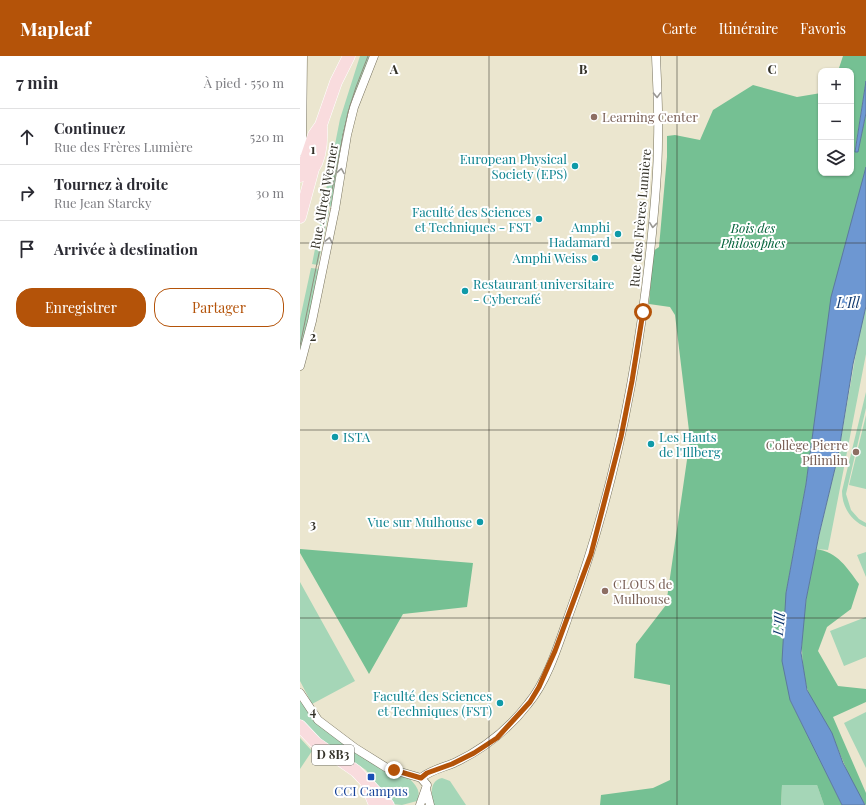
<!DOCTYPE html>
<html lang="fr">
<meta charset="utf-8">
<style>
body{margin:0;font-family:"Playfair Display",serif;background:#f2f2f3;color:#2b2b33}
.controls{position:absolute;right:12px;top:12px;display:grid;overflow:hidden;border-radius:8px;box-shadow:0 1px 3px #0004}
.controls button{width:36px;height:36px;display:grid;place-items:center;padding:0;border:0;border-bottom:1px solid #e1e1e2;background:#fff;color:#2b2b33;font:20px sans-serif}
.stop{position:absolute;width:12px;height:12px;margin:-9px;border:3px solid #b45309;border-radius:50%;background:#fff}
.stop.end{background:#b45309;border-color:#fff;box-shadow:0 1px 4px #0008}
.list{margin:0;padding:0;list-style:none}
h2{display:flex;justify-content:space-between;align-items:center;height:52px;margin:0;padding:0 16px;font-size:17px}
h2 small{font-size:13px;font-weight:400;color:#7c7c81}
.list li{display:grid;grid-template-columns:26px 1fr auto;gap:12px;align-items:center;box-sizing:border-box;height:56px;padding:0 16px;border-top:1px solid #e1e1e2}
.list b{display:block;font-size:15px;white-space:nowrap}
.list p{margin:0;font-size:13px;white-space:nowrap;color:#7c7c81}
.list em{font-size:13px;font-style:normal;color:#7c7c81}
.actions{display:flex;gap:8px;padding:12px 16px}
.actions a{flex:1;padding:9px 0;border:1px solid #b45309;border-radius:16px;text-align:center;font-size:14px;color:#b45309}
.actions .main{background:#b45309;color:#fff}
.icon{flex:none;width:22px;height:22px;fill:none;stroke:currentColor;stroke-width:2;stroke-linecap:round;stroke-linejoin:round}
.map{position:relative;flex:none;width:566px;height:749px;overflow:hidden}
header{display:flex;align-items:center;gap:24px;box-sizing:border-box;height:56px;padding:0 20px;background:#b45309;color:#fff}
header strong{font-size:19px}
nav{display:flex;gap:22px;margin-inline-start:auto;font-size:14px}
main{display:flex}
aside{flex:1;background:#fff}
.map>svg:first-child{display:block}
.green{fill:#a5d6b7}
.forest{fill:#75c093}
.water{fill:#6d97d2;stroke:#5c799f}
.lines{fill:none;stroke-linecap:round;stroke-linejoin:round}
.street-casing{stroke:#77725d;stroke-width:9}
.primary-casing{stroke:#fff;stroke-width:13}
.street{stroke:#fff;stroke-width:8}
.primary{stroke:#f9dcde;stroke-width:12}
.tram{stroke:#918d7d;stroke-width:1}
.oneway{stroke:#9a9894}
.route{stroke:#b45309;stroke-width:5}
.grid{fill:none;stroke:#343229;stroke-width:1;stroke-opacity:0.55}
.education-dot{fill:#8d6e63;stroke:#fff;stroke-width:1.5}
.culture-dot{fill:#0f9aa8;stroke:#fff;stroke-width:1.5}
.transit-dot{fill:#1a4fb4;stroke:#fff;stroke-width:1.5}
.labels{text-anchor:middle;stroke-width:4;stroke-linejoin:round;paint-order:stroke}
.shield{fill:#fff;stroke:#717069;stroke-width:1}
.shield-label{font-size:12px;font-weight:bold;fill:#343229}
.education-label{font-size:13px;fill:#785e54;stroke:#fff;text-anchor:start}
.culture-label{font-size:13px;fill:#0d838f;stroke:#fff;text-anchor:end}
.street-label{font-size:13px;fill:#343229;stroke:#fff}
.park-label{font-size:13px;font-style:italic;fill:#026239;stroke:#fff}
.transit-label{font-size:13px;fill:#164399;stroke:#fff}
.water-label{font-size:14px;font-style:italic;fill:#123b71;stroke:#fff}
.grid-label{font-size:13px;text-anchor:middle;font-weight:bold;fill:#343229;stroke:#fff;stroke-width:4;stroke-linejoin:round;paint-order:stroke}
</style>
<header>
<strong>Mapleaf</strong>
<nav><a>Carte</a><a>Itinéraire</a><a>Favoris</a></nav>
</header>
<main>
<aside>
<h2>7 min<small>À pied · 550 m</small></h2>
<ul class="list">
<li><svg class="icon" aria-label="ahead" viewBox="0 0 24 24"><path d="M12 20V5M6 11l6-6 6 6"/></svg><div><b>Continuez</b><p>Rue des Frères Lumière</p></div><em>520 m</em></li>
<li><svg class="icon" aria-label="right" viewBox="0 0 24 24"><path d="M7 20v-9h11M14 6l5 5-5 5"/></svg><div><b>Tournez à droite</b><p>Rue Jean Starcky</p></div><em>30 m</em></li>
<li><svg class="icon" aria-label="arrive" viewBox="0 0 24 24"><path d="M6 21V4h12l-3 4 3 4H6"/></svg><div><b>Arrivée à destination</b></div></li>
</ul>
<div class="actions"><a class="main">Enregistrer</a><a>Partager</a></div>
</aside>
<div class="map">
<svg width="566" height="749" viewBox="0 0 566 749">
<rect width="100%" height="100%" fill="#ebe6cf"/>
<path class="green" d="M60,0H72L61,25L33,151L23,149L40,63Z
M23,153L29,155L18,209L12,208Z
M11,212L20,213L0,302V263Z
M566,251V298L528,494L516,493L538,400L561,268Z
M566,336V352L546,438L551,454L559,463L566,467V471C551,465 542,451 542,435Z
M566,359V433L549,429Z
M566,496V521L557,499Z
M0,526L55,625L12,648L0,625Z
M566,561V601L544,610L530,575Z
M0,645L19,669L108,721C115,729 122,734 117,745L102,749L92,748L66,714L20,683L5,669L0,663Z
M566,656V712L544,667Z
M0,682L12,695L0,713Z
M142,722L150,725L166,749H134C131,739 129,725 142,722Z
M482,729H517L524,749H481Z"/>
<path class="forest" d="M543,0H566V25L555,95H558L566,57V111L519,337L506,428L486,537L490,644L542,749H524L517,729H482L481,749H300L301,739L353,732L370,724V629L334,622L336,588L366,549L390,383L375,259L370,251L349,248L353,195L359,191L367,101V80L375,79L400,84L413,54L453,29L497,41L521,37V117H551V15H538Z
M0,493L173,507L167,551L103,558L69,618L0,497Z
M516,493C538,496 547,512 559,528L551,553L527,571L518,595L538,630L566,633V646L533,661L566,737V749C556,739 540,698 534,683C528,666 511,649 507,632C495,587 507,538 516,493Z"/>
<path class="water" d="M566,25V57L558,96H555Z
M566,111V250L553,308L538,400L519,479L506,544L501,597L507,634L532,677L543,707L565,749H542L490,644L482,605L486,537L506,428L531,241Z"/>
<g class="lines">
<defs>
<path id="street" d="M3,0L2,91L3,96L7,98
M0,310L12,265L35,153L47,79L54,51L74,0
M0,637L18,664L55,692L87,712L121,722
M126,733L130,749
M120,749L127,729L121,722C131,714 142,712 154,707C184,693 208,674 228,648C249,623 260,583 271,553C313,439 337,318 350,197C354,159 358,122 358,84C359,56 357,28 356,0"/>
<path id="primary" d="M0,120L14,79L21,69L36,26L49,0
M0,161L13,113C21,101 22,84 21,69
M0,670L16,687L56,715L88,749
M67,730L75,749"/>
</defs>
<use href="#street" class="street-casing"/>
<use href="#primary" class="primary-casing"/>
<use href="#street" class="street"/>
<use href="#primary" class="primary"/>
<path class="tram" d="M0,290L48,56L56,31L68,0"/>
</g>
<defs><path id="oneway-chevron" d="M-2-3.5L2.5 0L-2 3.5" fill="none" stroke-width="1.6" stroke-linecap="round" stroke-linejoin="round"/></defs>
<g class="oneway">
<use href="#oneway-chevron" transform="translate(357 39) rotate(88)"/>
<use href="#oneway-chevron" transform="translate(41 115) rotate(-81)"/>
<use href="#oneway-chevron" transform="translate(353 169) rotate(96)"/>
<use href="#oneway-chevron" transform="translate(29 184) rotate(-78)"/>
</g>
<g class="lines">
<path class="route" d="M94,714L121,722L127,717L152,708L174,697L197,682L230,646L239,631L255,595L291,498L321,381L332,325L343,256"/>
</g>
<path class="grid" d="M189,0V749M377,0V749M0,187H566M0,374H566M0,562H566"/>
<g class="education-dot">
<circle cx="294" cy="61" r="4"/>
<circle cx="556" cy="396" r="4"/>
<circle cx="305" cy="535" r="4"/>
</g>
<g class="culture-dot">
<circle cx="275" cy="110" r="4"/>
<circle cx="239" cy="163" r="4"/>
<circle cx="318" cy="178" r="4"/>
<circle cx="295" cy="202" r="4"/>
<circle cx="165" cy="235" r="4"/>
<circle cx="35" cy="381" r="4"/>
<circle cx="351" cy="388" r="4"/>
<circle cx="180" cy="466" r="4"/>
<circle cx="200" cy="647" r="4"/>
</g>
<rect class="transit-dot" x="67" y="717" width="8" height="8" rx="2"/>
<g class="labels">
<rect class="shield" x="12" y="689" width="42" height="20" rx="3"/>
<g class="shield-label">
<text x="33" y="703">D 8B3</text>
</g>
<g class="education-label">
<text x="302" y="66">Learning Center</text>
<text x="548" y="394" text-anchor="end">Collège Pierre<tspan x="548" dy="15">Pflimlin</tspan></text>
<text x="313" y="533">CLOUS de<tspan x="313" dy="15">Mulhouse</tspan></text>
</g>
<g class="culture-label">
<text x="267" y="108">European Physical<tspan x="267" dy="15">Society (EPS)</tspan></text>
<text x="231" y="161">Faculté des Sciences<tspan x="231" dy="15">et Techniques - FST</tspan></text>
<text x="310" y="176">Amphi<tspan x="310" dy="15">Hadamard</tspan></text>
<text x="287" y="207">Amphi Weiss</text>
<text x="173" y="233" text-anchor="start">Restaurant universitaire<tspan x="173" dy="15">- Cybercafé</tspan></text>
<text x="43" y="386" text-anchor="start">ISTA</text>
<text x="359" y="386" text-anchor="start">Les Hauts<tspan x="359" dy="15">de l'Illberg</tspan></text>
<text x="172" y="471">Vue sur Mulhouse</text>
<text x="192" y="645">Faculté des Sciences<tspan x="192" dy="15">et Techniques (FST)</tspan></text>
</g>
<g class="street-label">
<text transform="translate(24 140) rotate(-80)" y="5">Rue Alfred Werner</text>
<text transform="translate(340 162) rotate(-85)" y="5">Rue des Frères Lumière</text>
</g>
<g class="park-label">
<text x="453" y="177">Bois des<tspan x="453" dy="15">Philosophes</tspan></text>
</g>
<g class="transit-label">
<text x="71" y="740">CCI Campus</text>
</g>
<g class="water-label">
<text x="548" y="252">L'Ill</text>
<text transform="translate(479 568) rotate(-84)" y="5">L'Ill</text>
</g>
</g>
<g class="grid-label">
<text x="94" y="18">A</text>
<text x="283" y="18">B</text>
<text x="472" y="18">C</text>
<text x="13" y="98">1</text>
<text x="13" y="285">2</text>
<text x="13" y="473">3</text>
<text x="13" y="660">4</text>
</g>
</svg>
<div class="controls">
<button>+</button>
<button>−</button>
<button><svg class="icon" aria-label="layers" viewBox="0 0 24 24"><path d="M12 4l9 5-9 5-9-5zM3 14l9 5 9-5"/></svg></button>
</div>
<div class="stop" style="left:343px;top:256px"></div>
<div class="stop end" style="left:94px;top:714px"></div>
</div>
</main>
